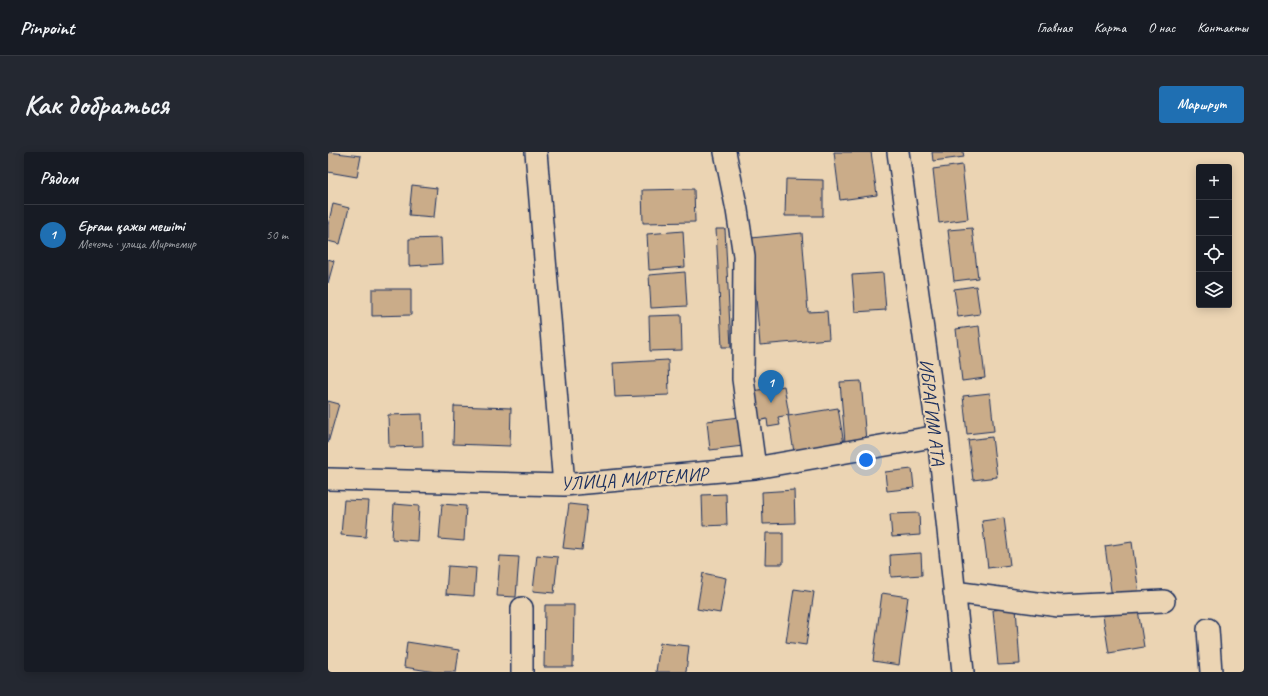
<!DOCTYPE html>
<html lang="ru">
<meta charset="utf-8">
<style>
body{margin:0;font-family:Caveat,sans-serif;background:#242831;color:#f1f3f6}
.controls{position:absolute;right:12px;top:12px;display:grid;overflow:hidden;border-radius:4px;box-shadow:0 2px 10px #0003}
.controls button{width:36px;height:36px;display:grid;place-items:center;padding:0;border:0;border-bottom:1px solid #363941;background:#171b24;color:#f1f3f6;font:20px sans-serif}
.you{position:absolute;left:538px;top:308px;width:14px;height:14px;margin:-10px;border:3px solid #fff;border-radius:50%;background:#1a73e8;box-shadow:0 0 0 6px #1a73e833}
.badge{display:grid;place-items:center;width:26px;height:26px;border-radius:50%;background:#1f6fb2;color:#fff;font-size:13px;font-weight:700}
.pin{position:absolute;translate:-50% -33px;filter:drop-shadow(0 1px 2px #0008)}
.pin::after{content:'';position:absolute;top:21px;width:14px;height:12px;background:inherit;clip-path:polygon(0 0,100% 0,50% 100%)}
.list{margin:0;padding:0;list-style:none}
h2{display:flex;justify-content:space-between;align-items:center;height:52px;margin:0;padding:0 16px;font-size:17px}
h2 small{font-size:13px;font-weight:400;color:#9ea1a6}
.list li{display:grid;grid-template-columns:26px 1fr auto;gap:12px;align-items:center;box-sizing:border-box;height:60px;padding:0 16px;border-top:1px solid #363941}
.list b{display:block;font-size:15px;white-space:nowrap}
.list p{margin:0;font-size:13px;white-space:nowrap;color:#9ea1a6}
.list em{font-size:13px;font-style:normal;color:#9ea1a6}
.icon{flex:none;width:22px;height:22px;fill:none;stroke:currentColor;stroke-width:2;stroke-linecap:round;stroke-linejoin:round}
.map{position:relative;flex:none;width:916px;height:520px;overflow:hidden;border-radius:4px}
header{display:flex;align-items:center;gap:24px;box-sizing:border-box;height:56px;padding:0 20px;background:#171b24;border-bottom:1px solid #363941}
header strong{font-size:19px}
nav{display:flex;gap:22px;margin-inline-start:auto;font-size:14px}
.intro{display:flex;align-items:center;justify-content:space-between;box-sizing:border-box;height:96px;padding:0 24px}
h1{margin:0;font-size:28px}
.button{padding:10px 18px;border-radius:4px;background:#1f6fb2;color:#fff;font-size:14px;font-weight:700}
main{display:flex;gap:24px;padding:0 24px}
aside{flex:1;background:#171b24;border-radius:4px;box-shadow:0 2px 10px #0003}
.map>svg:first-child{display:block}
.building{fill:#caac89;stroke:#1b2f5e}
.lines{fill:none;stroke-linecap:round;stroke-linejoin:round}
.minor-casing{stroke:#1b2f5e;stroke-width:24}
.minor{stroke:#ebd4b3;stroke-width:21}
.labels{text-anchor:middle;stroke-width:4;stroke-linejoin:round;paint-order:stroke}
.street-label{font-size:19px;fill:#1b2f5e;stroke:#ebd4b3}
</style>
<header>
<strong>Pinpoint</strong>
<nav><a>Главная</a><a>Карта</a><a>О нас</a><a>Контакты</a></nav>
</header>
<div class="intro"><h1>Как добраться</h1><a class="button">Маршрут</a></div>
<main>
<aside>
<h2>Рядом<small></small></h2>
<ul class="list">
<li><span class="badge">1</span><div><b>Ерғаш қажы мешіті</b><p>Мечеть · улица Миртемир</p></div><em>50 m</em></li>
</ul>
</aside>
<div class="map">
<svg width="916" height="520" viewBox="0 0 916 520">
<rect width="100%" height="100%" fill="#ebd4b3"/>
<filter id="ink" filterUnits="userSpaceOnUse"><feTurbulence type="fractalNoise" baseFrequency=".025" numOctaves="2"/><feDisplacementMap in="SourceGraphic" scale="8" xChannelSelector="R" yChannelSelector="G"/><feConvolveMatrix kernelMatrix="1 2 1 2 8 2 1 2 1" color-interpolation-filters="sRGB"/></filter>
<g filter="url(#ink)">
<path class="building" d="M0,0L33,4L29,25L0,20Z
M506,0H543L549,43L512,48Z
M604,0H635L636,5L605,9Z
M634,13L640,67L611,71L605,17Z
M458,27L495,28V64H457Z
M84,33L109,36L106,65L81,63Z
M366,37L367,70L315,71L314,38Z
M5,52L21,56L12,92L0,89V73Z
M644,76L650,126L626,129L620,78Z
M388,77H397L403,195H394Z
M355,79L357,115L321,118L319,82Z
M474,81L480,160L499,159L501,187L432,193L423,86Z
M113,86L114,112L81,114V87Z
M0,107L6,109L0,131Z
M357,120L359,154L323,156L321,123Z
M555,121L558,158L527,160L524,123Z
M648,134L652,162L630,165L626,137Z
M44,137H83V163L44,164Z
M353,163L354,198L322,199L321,164Z
M651,174L657,226L634,229L628,177Z
M340,208L341,243L287,245L285,211Z
M533,229L538,289L517,290L512,230Z
M456,234L461,263L450,265L452,273L440,275L439,267L429,269L424,239Z
M662,241L666,279L639,282L635,244Z
M0,249L11,252L0,291Z
M126,254L183,256L182,294L125,292Z
M510,256L516,292L466,300L460,264Z
M94,262L95,294L61,295L60,263Z
M412,265L415,294L382,298L379,269Z
M664,285L669,325L645,328L640,288Z
M584,317L586,336L559,339L557,320Z
M466,338L467,371L435,372L434,340Z
M398,342L399,373L375,374L374,343Z
M16,348L41,349L38,385L13,383Z
M66,352L91,354L89,389L64,387Z
M114,352L138,354L136,389L111,387Z
M241,352L259,354L254,398L235,396Z
M591,361L592,383L564,385L562,362Z
M676,366L682,413L660,416L654,369Z
M438,381H455V412H437Z
M804,390L811,442L784,446L777,394Z
M593,401L594,423L563,425L562,403Z
M209,403L230,405L226,441L205,439Z
M172,404L191,405L188,445L169,444Z
M120,414L148,416L146,444L118,442Z
M375,421L398,426L392,461L369,457Z
M466,437L486,440L478,493L458,490Z
M554,441L580,445L571,513L545,509Z
M217,453H246L245,515H216Z
M688,456L692,512L670,513L665,458Z
M810,458L816,495L781,501L775,464Z
M79,490L131,498L128,520H107L76,515Z
M332,491L361,494L358,520H328Z"/>
<g class="lines">
<defs>
<path id="minor" d="M208,0L236,333
M397,0L409,58L416,104L415,227L427,316
M570,0L610,284L635,520
M0,327L236,333L427,316L610,284
M626,440L731,454L836,449
M194,456V520
M880,477L883,520"/>
</defs>
<use href="#minor" class="minor-casing"/>
<use href="#minor" class="minor"/>
</g>
</g>
<g class="labels">
<g class="street-label">
<text transform="translate(605 260) rotate(83)" y="7">ИБРАГИМ АТА</text>
<text transform="translate(306 326) rotate(-4)" y="7">УЛИЦА МИРТЕМИР</text>
</g>
</g>
</svg>
<div class="controls">
<button>+</button>
<button>−</button>
<button><svg class="icon" aria-label="locate" viewBox="0 0 24 24"><circle cx="12" cy="12" r="6"/><path d="M12 2v4M12 18v4M2 12h4M18 12h4"/></svg></button>
<button><svg class="icon" aria-label="layers" viewBox="0 0 24 24"><path d="M12 4l9 5-9 5-9-5zM3 14l9 5 9-5"/></svg></button>
</div>
<div class="you"></div>
<div class="pin badge" style="left:443px;top:251px">1</div>
</div>
</main>
